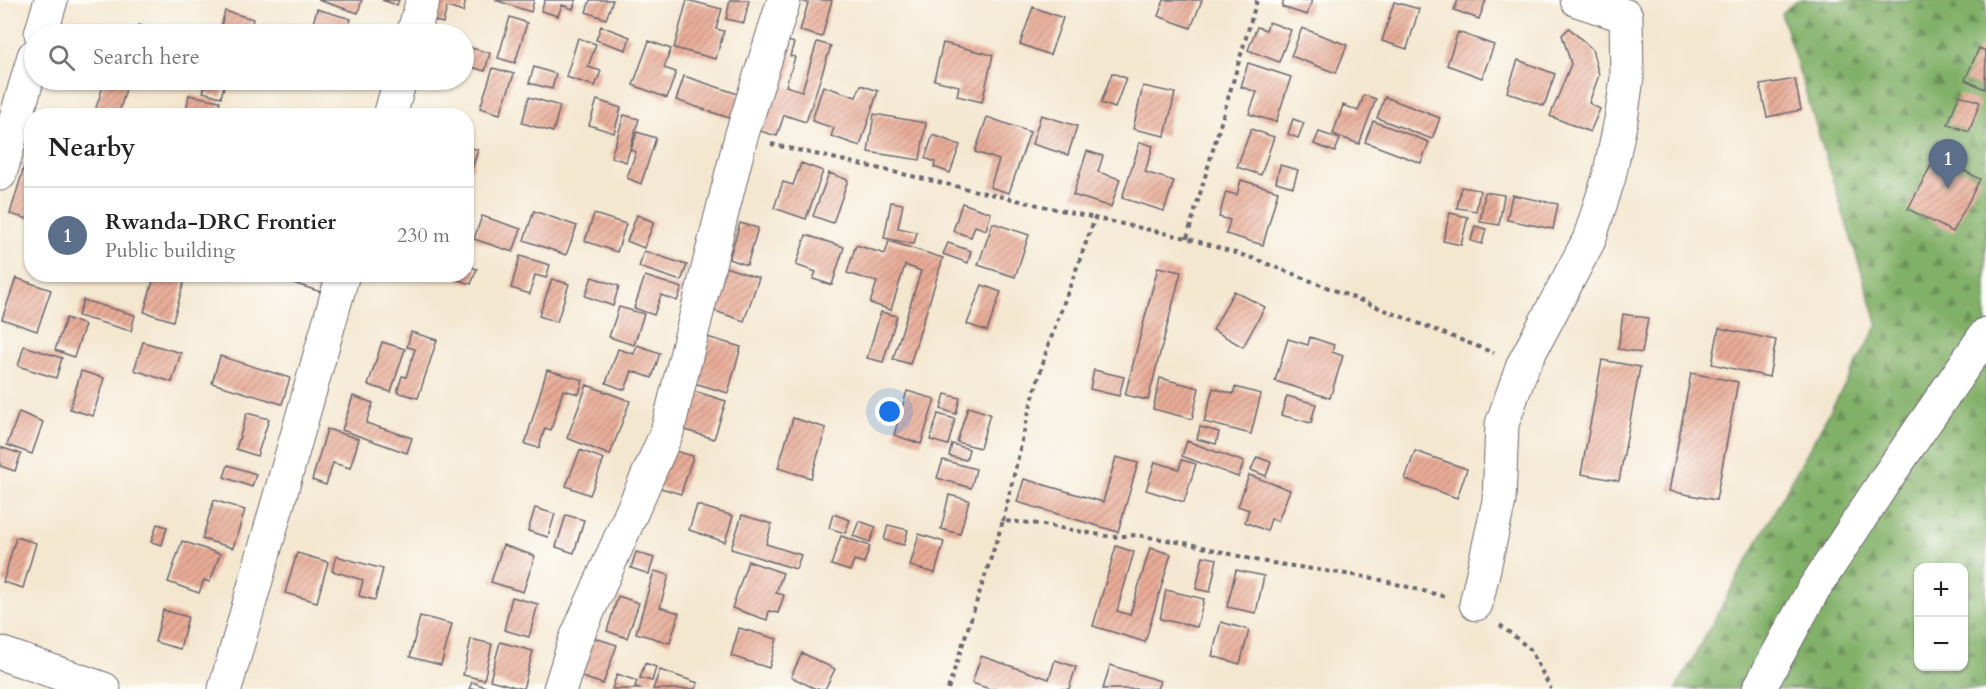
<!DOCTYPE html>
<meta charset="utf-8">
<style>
body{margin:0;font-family:Cardo,serif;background:#f6f6f6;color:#222}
.controls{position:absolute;right:18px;bottom:18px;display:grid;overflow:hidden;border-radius:12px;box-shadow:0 2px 4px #0004}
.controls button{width:54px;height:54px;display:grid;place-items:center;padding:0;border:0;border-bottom:2px solid #e0e0e0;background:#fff;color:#222;font:30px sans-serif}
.you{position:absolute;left:890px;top:412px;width:21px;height:21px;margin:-15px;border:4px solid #fff;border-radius:50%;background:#1a73e8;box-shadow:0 0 0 9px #1a73e833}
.badge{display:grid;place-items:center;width:39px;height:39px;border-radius:50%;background:#0b8043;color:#fff;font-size:20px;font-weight:700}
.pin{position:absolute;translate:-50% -50px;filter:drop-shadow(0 2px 3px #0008)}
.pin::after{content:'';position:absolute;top:32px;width:21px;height:18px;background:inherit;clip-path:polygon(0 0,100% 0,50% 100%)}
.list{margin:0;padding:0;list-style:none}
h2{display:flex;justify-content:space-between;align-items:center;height:78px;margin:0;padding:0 24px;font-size:26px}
h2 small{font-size:20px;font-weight:400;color:#767676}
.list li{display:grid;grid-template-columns:39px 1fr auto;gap:18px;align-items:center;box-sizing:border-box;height:96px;padding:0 24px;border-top:2px solid #e0e0e0}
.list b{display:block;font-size:22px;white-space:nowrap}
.list p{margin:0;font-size:20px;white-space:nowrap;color:#767676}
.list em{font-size:20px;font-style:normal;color:#767676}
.icon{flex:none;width:33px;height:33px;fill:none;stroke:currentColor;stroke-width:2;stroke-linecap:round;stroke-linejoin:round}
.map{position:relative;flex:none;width:1986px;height:689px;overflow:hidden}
.search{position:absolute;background:#fff;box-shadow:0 2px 4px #0004;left:24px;top:24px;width:450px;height:66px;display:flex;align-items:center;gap:15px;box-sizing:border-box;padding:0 21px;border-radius:33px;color:#767676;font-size:22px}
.panel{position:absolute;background:#fff;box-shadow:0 2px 4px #0004;left:24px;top:108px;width:450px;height:174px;border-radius:24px}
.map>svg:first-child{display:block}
.forest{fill:url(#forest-firs);stroke:#526952;stroke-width:1.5;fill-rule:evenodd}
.building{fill:url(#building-hatch)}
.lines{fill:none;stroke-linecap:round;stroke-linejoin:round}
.street-casing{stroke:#6c676f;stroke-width:35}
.highway-casing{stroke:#6c676f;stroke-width:35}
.path{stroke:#6c676f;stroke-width:4;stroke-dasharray:4.5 4.5;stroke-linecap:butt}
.street{stroke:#fff;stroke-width:33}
.highway{stroke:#fff;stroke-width:33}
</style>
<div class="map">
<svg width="1986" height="689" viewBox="0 0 1986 689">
<defs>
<pattern id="forest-firs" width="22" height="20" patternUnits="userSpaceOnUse" patternTransform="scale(1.5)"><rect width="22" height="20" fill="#81b068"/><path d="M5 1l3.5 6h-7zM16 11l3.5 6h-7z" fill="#698f57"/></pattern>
<pattern id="building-hatch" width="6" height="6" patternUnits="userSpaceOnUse" patternTransform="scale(1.5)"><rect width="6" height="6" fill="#e9ac97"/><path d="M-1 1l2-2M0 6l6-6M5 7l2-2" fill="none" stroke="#bc8c7c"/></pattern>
</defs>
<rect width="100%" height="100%" fill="#fdfcf7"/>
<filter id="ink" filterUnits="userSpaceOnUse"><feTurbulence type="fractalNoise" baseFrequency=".0167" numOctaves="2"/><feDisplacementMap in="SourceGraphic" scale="12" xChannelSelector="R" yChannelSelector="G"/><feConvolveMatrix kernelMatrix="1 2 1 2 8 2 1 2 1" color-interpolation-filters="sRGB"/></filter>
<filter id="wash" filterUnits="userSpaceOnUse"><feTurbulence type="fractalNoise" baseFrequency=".008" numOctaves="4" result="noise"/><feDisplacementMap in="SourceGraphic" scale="24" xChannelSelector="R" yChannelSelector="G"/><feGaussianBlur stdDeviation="1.35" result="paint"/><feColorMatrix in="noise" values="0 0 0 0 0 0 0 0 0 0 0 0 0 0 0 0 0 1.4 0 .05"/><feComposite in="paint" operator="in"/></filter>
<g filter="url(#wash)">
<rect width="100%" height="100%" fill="#f4e7d0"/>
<path class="forest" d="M1798,0H1986V689H1676L1878,325L1781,13ZM1918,568H1964V666H1918Z"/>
<g id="blocks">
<path class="building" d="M318,0H362L358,13Z
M382,0H399L397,5Z
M430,0H466L463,12L447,7L443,23L425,18Z
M495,0H534L531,12Z
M545,0H576L573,9L562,5L558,16L541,11Z
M590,0H613L606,19L586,12Z
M687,0L722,9L716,29L724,31L716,59L674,48Z
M730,0H749L744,23L726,19Z
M798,0H832L822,37L800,31L808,3Z
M1164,0H1202L1191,28L1158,16Z
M1284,0H1312L1307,15L1282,7Z
M1458,0H1486L1479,19L1454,10Z
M1394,2L1419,9L1407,49L1382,41Z
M1033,7L1063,18L1050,55L1020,44Z
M317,9L351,19L346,34H310Z
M225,11L253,19L249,34H219Z
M510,17L527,23L515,63L498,58Z
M1269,22L1291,30L1279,62L1248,50L1257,27L1266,30Z
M139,25L160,32L159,34H136Z
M601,26L630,37L626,50L596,40Z
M1302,28L1347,45L1336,73L1291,56Z
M1569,28L1592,49L1599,75L1589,103L1600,109L1590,132L1550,116L1571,64L1562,35Z
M1458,32L1494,45L1482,78L1447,65Z
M578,38L596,44L588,67L601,71L595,86L566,77Z
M779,38L794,43L790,56L795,57L786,86L802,91L817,42L831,46L806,122L784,115L777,136L750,128Z
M649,41L671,49L664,68L676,72L667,98L633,85Z
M943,43L993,55L982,102L957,96L959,86L934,80Z
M464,46L490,53L485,71L464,65Z
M1979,48L1986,51L1985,89L1965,80Z
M1518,60L1555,74L1544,106L1507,92Z
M1248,63L1291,77L1276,122L1249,114L1257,92L1241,87Z
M534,67L556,74L552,89L529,83Z
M493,68L514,74L500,114L480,108Z
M1112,73L1126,78L1115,108L1101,103Z
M684,76L741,95L732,119L676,100Z
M1795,79L1801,110L1767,117L1760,85Z
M105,80H121L128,82L118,116L94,114Z
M207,80H226L221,97L203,92Z
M861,85L878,91L860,146L831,136L834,128L812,121L823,86L856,97Z
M1143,86L1175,93L1165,136L1133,129Z
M189,95L220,101L217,116H185Z
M1364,95L1376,99L1359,144L1333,134L1343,105L1358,111Z
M1959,95L1980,102L1969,132L1948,124Z
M529,97L560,106L553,132L522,123Z
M1385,97L1440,118L1432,139L1377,118Z
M597,100L621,108L614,133L589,125Z
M874,114L926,123L920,160L868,152Z
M624,115L639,119L626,162L611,157Z
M1041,115L1077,126L1068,155L1032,144Z
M987,117L1030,132L1009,193L990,187L999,160L975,152Z
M1293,119L1304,123L1298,138L1288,134Z
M1373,121L1429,142L1421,163L1365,142Z
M1251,129L1274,137L1261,175L1237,167Z
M637,132L656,138L641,184L627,178L636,152L631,150Z
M1319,132L1340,139L1335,152L1314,144Z
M933,135L960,145L950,173L934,167L935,162L925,158Z
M1140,142L1153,146L1145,172L1174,181L1164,211L1122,198Z
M466,146L478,150L472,169L466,167Z
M1087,151L1103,156L1098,172L1120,179L1111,207L1073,195Z
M1936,156L1980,179L1953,232L1908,209Z
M801,163L823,171L806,219L774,208L783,182L793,185Z
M1280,165L1298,170L1293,187L1276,182Z
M24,167L32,169V220L10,214Z
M829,173L848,180L833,223L813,216Z
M1241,180L1278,191L1263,245L1226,234L1230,220L1219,217L1226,192L1237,195Z
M1461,187L1480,190L1476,211L1457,208Z
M1485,192L1504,195L1499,225L1480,222Z
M1512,195L1558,204L1553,229L1507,220Z
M891,202L903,204L898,228L917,232L914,244L884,238Z
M962,203L991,213L986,230L975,226L971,237L953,231Z
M534,211L577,226L566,255L524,240Z
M1450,213L1468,217L1461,245L1443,241Z
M594,214L626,224L617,252L585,241Z
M637,215L654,222L644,248L627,241Z
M482,216L521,229L513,252L474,239Z
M740,223L758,228L747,265L729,259Z
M993,223L1029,235L1015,277L978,265Z
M1475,226L1486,229L1482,244L1471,241Z
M806,235L844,247L832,285L813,279L816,272L796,265Z
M889,241L943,258L910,364L893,359L921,271L905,265L891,310L870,303L877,282L847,273L856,245L885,254Z
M948,243L971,251L968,263L943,254Z
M644,251L687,265L681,281L639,267Z
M520,256L550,265L546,278L535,275L530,294L511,288Z
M466,265L477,269L471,284L458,280L460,274H466Z
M725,267L759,278L744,321L712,310Z
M1158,267L1181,272L1148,400L1125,395Z
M155,274H161L184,282L173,321L144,312Z
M296,274H326L321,292L293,283Z
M645,276L682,288L677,301L661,295L654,315L634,308Z
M592,277L619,286L613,306L585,296Z
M16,278L51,290L37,331L2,319Z
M552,279L569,284L557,322L539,316Z
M982,285L1001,292L987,331L967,324Z
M1234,291L1265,307L1243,347L1213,330Z
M83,300L135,315L131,331L78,316Z
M619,307L644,314L634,345L609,337Z
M881,312L897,316L883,362L867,358Z
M1623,314L1648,318L1642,353L1618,349Z
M66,318L85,325L74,357L55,350Z
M1719,328L1776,340L1769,377L1712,364Z
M411,332L437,340L418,398L397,392L402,376L406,377L415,349L407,347Z
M707,337L741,347L728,393L694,383Z
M1310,337L1334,345L1332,352L1343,356L1330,398L1275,381L1288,339L1308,345Z
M143,342L181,353L172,382L134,370Z
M382,342L405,349L391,392L368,385Z
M637,345L660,353L652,378L632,371L625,390L606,383L618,349L634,354Z
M24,346L62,358L56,378L18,366Z
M220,356L290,378L282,404L212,383Z
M1602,360L1640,367L1619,481L1581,474Z
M547,370L583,380L579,394L563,390L551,430L545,428L539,448L525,444Z
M1094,370L1124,377L1119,396L1090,389Z
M81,371L104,378L93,416L70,409Z
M1691,373L1738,382L1716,500L1669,491Z
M1160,378L1199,388L1192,419L1153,409Z
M587,385L630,401L610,455L567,438Z
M1235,387L1261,394L1251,434L1204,422L1213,388L1233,394Z
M694,391L726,401L714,439L682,429Z
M907,391L935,399L921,444L894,435Z
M945,394L960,398L956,414L941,409Z
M353,396L373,403L366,423L412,438L407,453L342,430Z
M1287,396L1316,404L1311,423L1281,415Z
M968,407L990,414L980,448L957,442Z
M19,412L43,422L32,454L7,445Z
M247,413L269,419L257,456L236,449Z
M938,414L955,419L948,445L930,440Z
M793,418L826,428L811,478L778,468Z
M1200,427L1219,432L1216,444L1197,439Z
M327,429L359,439L350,468L333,463L326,485L312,480Z
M1187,441L1244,462L1238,477L1182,456Z
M952,444L969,449L966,460L949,456Z
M0,447L21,454L15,471L0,466Z
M665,448L693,456L681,494L654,486Z
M580,450L604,459L590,495L566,486Z
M1415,451L1467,469L1457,498L1405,479Z
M1116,457L1138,463L1118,532L1017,502L1024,479L1103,502Z
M1257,457L1271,462L1266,476L1251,470Z
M943,460L976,469L971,488L937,478Z
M1182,460L1196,464L1184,502L1146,490L1155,462L1179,469Z
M228,465L256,474L252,487L224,477Z
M1249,475L1290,490L1278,521L1271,519L1267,531L1245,522L1249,510L1238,506Z
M949,495L969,500L960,534L941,529Z
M214,500L245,510L233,548L202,539Z
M697,505L733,516L725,542L689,530Z
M535,508L555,514L548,537L528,531Z
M833,514L850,520L845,533L829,528Z
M566,515L584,520L574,553L556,547Z
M742,515L772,524L766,544L801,555L796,569L731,549Z
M859,521L876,527L870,542L853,536Z
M157,524L167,527L162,545L151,542Z
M888,525L908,530L904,545L884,540Z
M919,534L944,542L935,573L910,566Z
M841,536L870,546L864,563L854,560L850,571L831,565Z
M16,537L36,543L23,588L3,582Z
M182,541L220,554L210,582L204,580L199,593L168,582Z
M503,545L535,556L523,592L491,582Z
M1116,546L1134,552L1117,611L1130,615L1150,548L1171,554L1145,642L1093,626Z
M636,552L654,558L649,574L631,568Z
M297,553L328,562L317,602L285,593Z
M336,556L383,569L375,600L359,596L363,580L332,571Z
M1203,556L1217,559L1210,592L1196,589Z
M748,561L783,573L776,593L784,595L778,613L769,611L767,620L732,608Z
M1236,570L1264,576L1256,613L1227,607Z
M654,571L669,575L660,607L679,613L670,643L636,633Z
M1166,590L1204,599L1197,627L1160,619Z
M618,596L639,603L627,638L607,631Z
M512,597L538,604L529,637L504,630Z
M163,610L188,617L180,649L155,642Z
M420,616L452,624L441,665L410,657Z
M1221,622L1249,630L1240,664L1212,656Z
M739,628L777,639L769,668L731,656Z
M592,637L617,645L603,684L579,676Z
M471,639L492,644L484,680L463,675Z
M500,642L533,651L523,689L490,680Z
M802,653L835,669L825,689H816L791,677Z
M981,656L1049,679L1055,660L1076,667L1069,689H990L972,683Z
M645,663L656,667L652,681L640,678Z
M1110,665L1160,681L1157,689H1103Z
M660,670L698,683L695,689H653Z
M617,674L637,681L635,686L642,689H612Z
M472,682L491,689H469Z"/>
</g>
</g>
<g filter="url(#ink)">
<use href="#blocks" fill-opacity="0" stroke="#6c676f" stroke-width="1.5"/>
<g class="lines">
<defs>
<path id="street" d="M41,34L51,0
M413,34L423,0
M390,116L400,80
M0,174L34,56
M1476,604L1499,501L1502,424L1523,365L1589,240L1609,177L1621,120L1627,78L1626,16L1577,0
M0,653L104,689
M225,689L343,274
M560,689L575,641L667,432L741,137L784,0"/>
<path id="highway" d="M1759,689L1813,590L1888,476L1986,334"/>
</defs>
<use href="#street" class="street-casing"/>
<use href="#highway" class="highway-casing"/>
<path class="path" d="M771,144L1095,218
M1187,238L1257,0
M1003,521L1029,411L1047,349L1095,218L1187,238L1255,259L1494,353
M1500,625L1530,649L1551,689
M948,689L1003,521L1032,523L1112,537L1136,535L1190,544L1259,561L1373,578L1447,597"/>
<use href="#street" class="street"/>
<use href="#highway" class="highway"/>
</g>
</g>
</svg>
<div class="controls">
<button>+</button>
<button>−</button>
</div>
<div class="you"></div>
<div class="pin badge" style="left:1948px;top:189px;background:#5c6f8a">1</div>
<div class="search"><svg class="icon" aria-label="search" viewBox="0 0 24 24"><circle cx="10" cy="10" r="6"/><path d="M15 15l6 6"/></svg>Search here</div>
<section class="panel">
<h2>Nearby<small></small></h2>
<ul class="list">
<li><span class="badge" style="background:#5c6f8a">1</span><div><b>Rwanda-DRC Frontier</b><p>Public building</p></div><em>230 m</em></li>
</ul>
</section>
</div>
